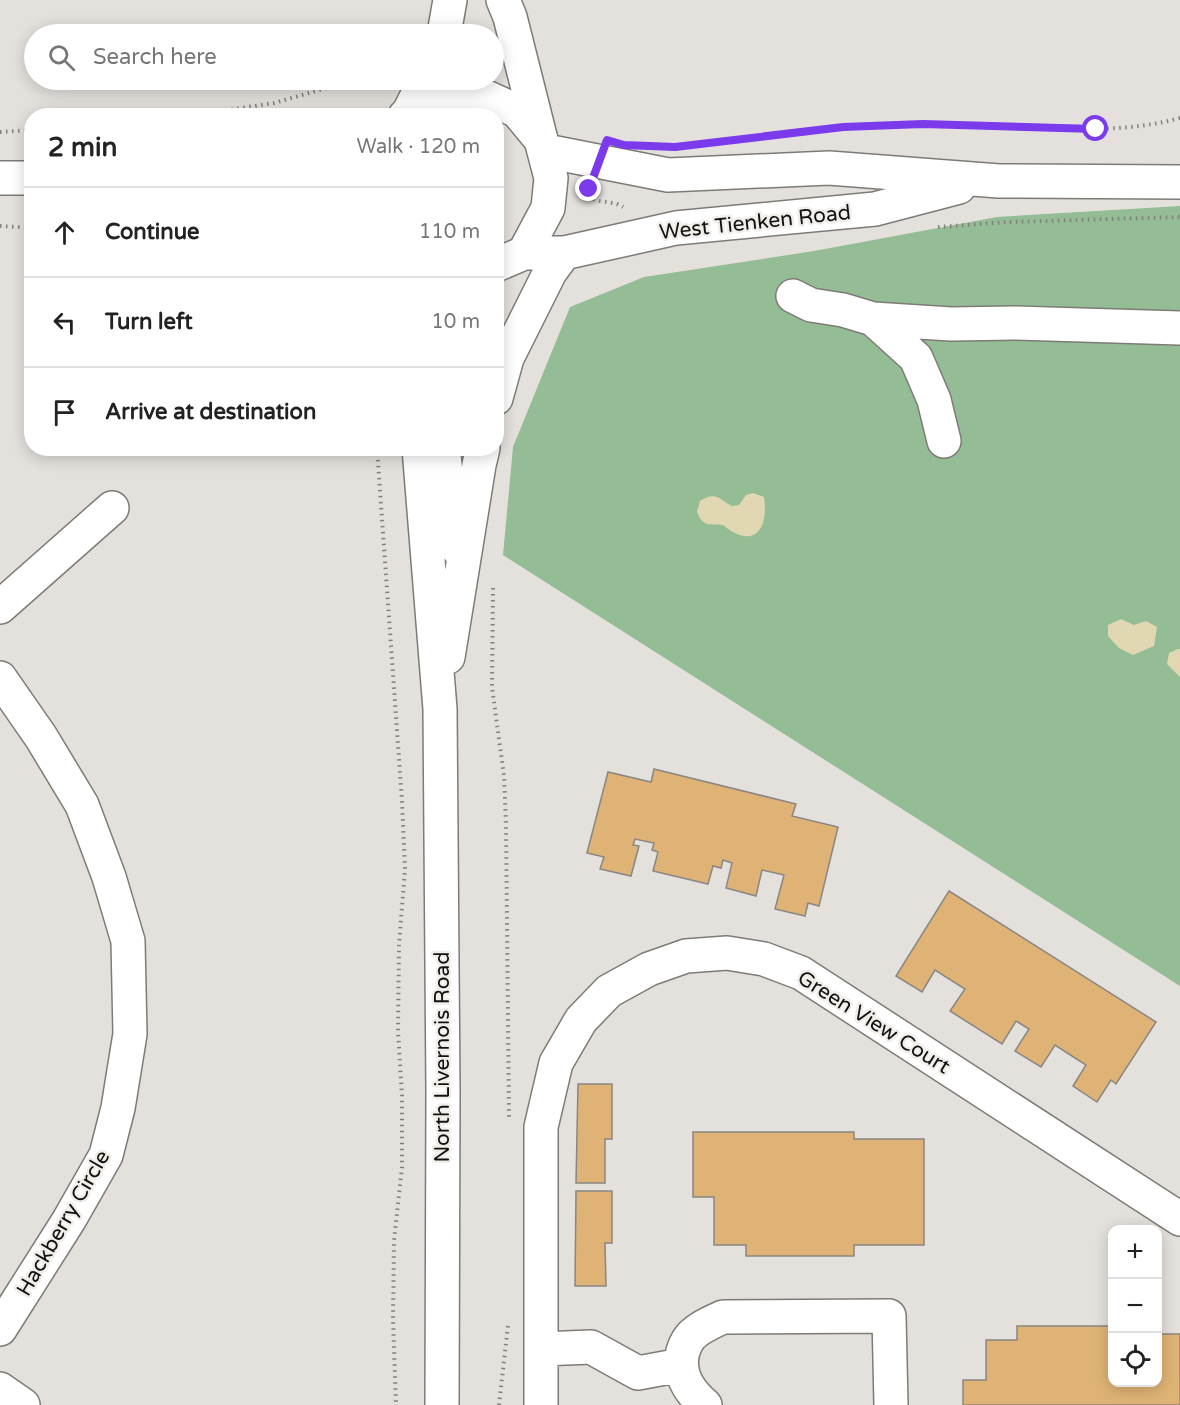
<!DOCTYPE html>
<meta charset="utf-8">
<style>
body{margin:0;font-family:"Varela Round",sans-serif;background:#f6f6f6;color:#222}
.controls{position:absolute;right:18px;bottom:18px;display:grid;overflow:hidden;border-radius:12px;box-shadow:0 3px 15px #0003}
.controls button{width:54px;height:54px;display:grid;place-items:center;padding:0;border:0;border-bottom:2px solid #e0e0e0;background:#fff;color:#222;font:30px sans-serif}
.stop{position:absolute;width:18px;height:18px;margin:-14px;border:4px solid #7c3aed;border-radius:50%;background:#fff}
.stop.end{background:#7c3aed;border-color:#fff;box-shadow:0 2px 6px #0008}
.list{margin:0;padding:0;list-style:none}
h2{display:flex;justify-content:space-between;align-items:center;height:78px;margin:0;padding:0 24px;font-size:26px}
h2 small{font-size:20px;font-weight:400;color:#767676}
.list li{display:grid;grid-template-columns:39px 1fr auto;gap:18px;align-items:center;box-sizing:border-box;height:90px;padding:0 24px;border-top:2px solid #e0e0e0}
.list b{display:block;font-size:22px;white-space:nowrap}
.list em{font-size:20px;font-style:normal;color:#767676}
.icon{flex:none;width:33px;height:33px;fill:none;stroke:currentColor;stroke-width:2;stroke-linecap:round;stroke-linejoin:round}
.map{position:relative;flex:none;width:1180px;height:1405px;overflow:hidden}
.search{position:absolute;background:#fff;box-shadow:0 3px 15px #0003;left:24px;top:24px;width:480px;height:66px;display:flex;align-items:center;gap:15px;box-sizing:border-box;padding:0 21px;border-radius:33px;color:#767676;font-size:22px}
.panel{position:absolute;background:#fff;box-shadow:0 3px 15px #0003;left:24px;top:108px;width:480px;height:348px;border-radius:24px}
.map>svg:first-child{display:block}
.green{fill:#94bd95}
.sand{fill:#e1d8b3}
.building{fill:#dfb375;stroke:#898683;stroke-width:1.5}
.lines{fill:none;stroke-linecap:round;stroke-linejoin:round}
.minor-casing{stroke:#7e7b77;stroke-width:36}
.major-casing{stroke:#7e7b77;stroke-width:36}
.path{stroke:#82807e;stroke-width:4;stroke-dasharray:1.5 4.5;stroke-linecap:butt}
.minor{stroke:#fff;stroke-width:33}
.major{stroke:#fff;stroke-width:33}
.route{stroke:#7c3aed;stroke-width:8}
.labels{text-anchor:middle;stroke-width:5;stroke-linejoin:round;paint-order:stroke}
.street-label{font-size:21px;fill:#121110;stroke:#f1eeea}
</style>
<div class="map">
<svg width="1180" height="1405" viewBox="0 0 1180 1405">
<rect width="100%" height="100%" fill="#e4e1dd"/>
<path class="green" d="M1180,206V986L503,555L513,447L570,307L644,277L814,251L997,217Z"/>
<path class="sand" d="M753,493L764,497C769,530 753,550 723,525C709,524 703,527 697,512L700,501C717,491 718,499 732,506L739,505L746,495Z
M1121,619L1134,625L1146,621L1157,627L1154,646L1133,655L1119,648L1108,636V625Z
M1178,649H1180V677L1167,664L1169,653Z"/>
<path class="building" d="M654,769L796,804L792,816L838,827L819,906L808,903L805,916L775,909L784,875L762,870L756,896L726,888L732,863L723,860L721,868L713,866L708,884L653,871L658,852L652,850L654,843L635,839L633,845L639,846L631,876L600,869L604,857L587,853L608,772L651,782Z
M949,891L1156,1022L1116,1084L1111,1080L1097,1102L1073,1086L1086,1065L1055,1045L1041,1067L1015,1051L1029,1029L1016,1021L1002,1044L950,1011L965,989L935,970L922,992L896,976Z
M578,1084H612V1139H605V1183H576Z
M693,1132H854V1139H924V1245H854V1256H746V1245H714V1197H693Z
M576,1191H612V1243H605L606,1286H575Z
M1017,1326H1112V1382H1158V1334H1180V1405H963V1380H986V1340H1017Z"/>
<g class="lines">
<defs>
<path id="minor" d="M503,0L510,17L541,140
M444,34L450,0
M409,112L425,80
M0,178H32
M793,296L811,305L843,310L873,319L916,358L934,400L944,441
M873,319L951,324L1015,323L1180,328
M0,607L112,508
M0,678L41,737L82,805L109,877L128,941L130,1034L118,1108L106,1155L69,1220L0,1329
M541,1349L591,1347L638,1373L681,1365
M0,1389L23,1405
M541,1405V1127L556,1063L581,1020L609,991L649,969L686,956L727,953L764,959L801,973L1180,1219
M705,1405C686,1389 673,1365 688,1340C695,1329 712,1322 723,1317L889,1316L891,1405"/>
<path id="major" d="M405,116L443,95H482L517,111L541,140L551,178L548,208L524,253L496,265
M546,151L668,175L829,168L999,181L1180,182
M524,253H564L676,228L875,209L959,187
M496,398L507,358L550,272L564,253
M419,448L440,709L443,1092L442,1405
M443,448L451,514L458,549
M448,657L479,465L483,448"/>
</defs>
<use href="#minor" class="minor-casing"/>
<use href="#major" class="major-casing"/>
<path class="path" d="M404,34L408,28L415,32
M190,116L274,103L355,80
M0,132L32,130
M754,138C826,129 894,123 967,124C1038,126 1111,137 1180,118
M589,189L590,197C599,204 613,200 623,207
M0,226L32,228
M938,227L1007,222L1180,217
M377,448L402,801L405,869L399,945L398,1031L402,1096V1167L394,1241L393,1319L396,1405
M493,588L492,687L504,776L506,824L509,1117
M499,1405L508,1325"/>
<use href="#minor" class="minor"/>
<use href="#major" class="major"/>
</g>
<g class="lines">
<path class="route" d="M589,189L607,140L624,145L675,147L843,127L923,124L1096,129"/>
</g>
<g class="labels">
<g class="street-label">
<text transform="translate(755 222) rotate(-6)" y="7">West Tienken Road</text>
<text transform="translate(874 1022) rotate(32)" y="7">Green View Court</text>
<text transform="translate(442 1057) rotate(-90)" y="7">North Livernois Road</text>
<text transform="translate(63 1223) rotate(-60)" y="7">Hackberry Circle</text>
</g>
</g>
</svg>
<div class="controls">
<button>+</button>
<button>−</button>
<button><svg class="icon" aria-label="locate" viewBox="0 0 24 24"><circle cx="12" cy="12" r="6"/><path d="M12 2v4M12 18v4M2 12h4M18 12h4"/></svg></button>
</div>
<div class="stop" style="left:1096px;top:129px"></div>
<div class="stop end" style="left:589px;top:189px"></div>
<div class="search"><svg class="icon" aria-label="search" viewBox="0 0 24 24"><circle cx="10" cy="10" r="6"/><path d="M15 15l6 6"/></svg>Search here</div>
<section class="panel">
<h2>2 min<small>Walk · 120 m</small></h2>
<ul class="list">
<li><svg class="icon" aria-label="ahead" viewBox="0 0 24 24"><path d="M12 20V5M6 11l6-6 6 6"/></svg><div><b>Continue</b></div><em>110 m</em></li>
<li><svg class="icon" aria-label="left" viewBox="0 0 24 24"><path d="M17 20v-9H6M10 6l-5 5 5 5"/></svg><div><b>Turn left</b></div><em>10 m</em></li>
<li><svg class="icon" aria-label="arrive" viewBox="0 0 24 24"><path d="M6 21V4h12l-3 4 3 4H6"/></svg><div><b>Arrive at destination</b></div></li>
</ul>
</section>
</div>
